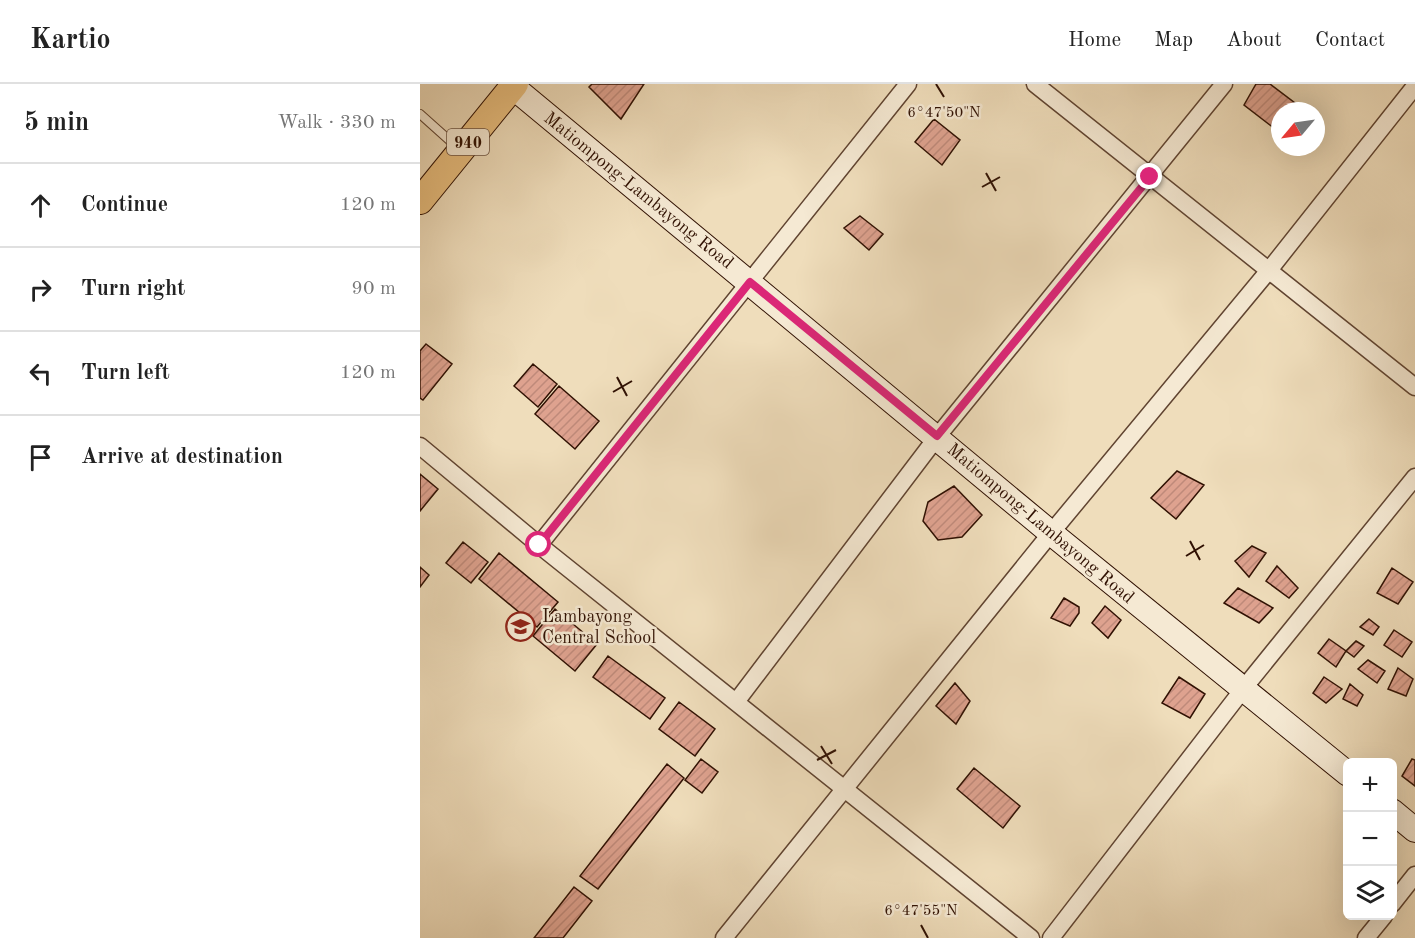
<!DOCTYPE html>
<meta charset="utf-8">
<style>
body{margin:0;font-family:"Old Standard TT",serif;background:#f2f2f2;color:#222}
.controls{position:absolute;right:18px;bottom:18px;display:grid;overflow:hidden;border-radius:9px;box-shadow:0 6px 24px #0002}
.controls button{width:54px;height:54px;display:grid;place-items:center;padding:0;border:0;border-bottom:2px solid #e0e0e0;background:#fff;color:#222;font:30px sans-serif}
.compass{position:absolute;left:851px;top:18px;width:54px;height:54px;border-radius:50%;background:#fff;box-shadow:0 6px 24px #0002;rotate:241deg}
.stop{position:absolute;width:18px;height:18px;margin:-14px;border:4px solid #db2777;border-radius:50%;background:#fff}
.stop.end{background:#db2777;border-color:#fff;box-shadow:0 2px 6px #0008}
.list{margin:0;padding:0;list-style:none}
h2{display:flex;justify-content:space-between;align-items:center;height:78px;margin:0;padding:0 24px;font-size:26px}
h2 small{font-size:20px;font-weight:400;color:#767676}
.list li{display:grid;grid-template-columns:39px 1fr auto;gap:18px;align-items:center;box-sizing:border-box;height:84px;padding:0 24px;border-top:2px solid #e0e0e0}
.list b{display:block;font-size:22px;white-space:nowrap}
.list em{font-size:20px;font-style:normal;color:#767676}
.icon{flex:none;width:33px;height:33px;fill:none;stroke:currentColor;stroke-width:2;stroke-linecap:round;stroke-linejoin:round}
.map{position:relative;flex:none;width:995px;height:854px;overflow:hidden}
header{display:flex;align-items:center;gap:36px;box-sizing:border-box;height:84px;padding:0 30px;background:#fff;border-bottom:2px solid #e0e0e0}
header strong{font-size:28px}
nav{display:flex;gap:33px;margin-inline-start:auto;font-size:21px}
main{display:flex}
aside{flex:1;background:#fff}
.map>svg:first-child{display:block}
.building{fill:url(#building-hatch);stroke:#301103;stroke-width:1.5}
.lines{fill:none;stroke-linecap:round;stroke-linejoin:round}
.lane-casing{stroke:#604431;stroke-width:10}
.street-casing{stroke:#604431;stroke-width:19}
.secondary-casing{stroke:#301103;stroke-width:26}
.primary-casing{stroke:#301103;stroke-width:28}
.lane{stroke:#f5e9d3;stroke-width:8}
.street{stroke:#f5e9d3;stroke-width:16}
.secondary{stroke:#f5e9d3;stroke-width:24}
.primary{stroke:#e8be7e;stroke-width:26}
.route{stroke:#db2777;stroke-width:8}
.ticks{fill:none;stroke:#301103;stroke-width:2}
.labels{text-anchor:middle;stroke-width:5;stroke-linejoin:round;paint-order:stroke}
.shield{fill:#f5e9d3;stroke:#6b5241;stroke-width:1.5}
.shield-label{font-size:16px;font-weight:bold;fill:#301103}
.street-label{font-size:18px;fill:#301103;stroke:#f5e9d3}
.poi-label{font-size:18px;fill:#301103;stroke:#f5e9d3;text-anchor:start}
.ticks-label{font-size:15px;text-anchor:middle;fill:#301103;stroke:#f5e9d3;stroke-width:5;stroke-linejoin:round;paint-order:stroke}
</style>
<header>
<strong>Kartio</strong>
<nav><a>Home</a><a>Map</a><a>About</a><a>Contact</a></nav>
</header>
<main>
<aside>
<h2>5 min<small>Walk · 330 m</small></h2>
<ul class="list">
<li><svg class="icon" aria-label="ahead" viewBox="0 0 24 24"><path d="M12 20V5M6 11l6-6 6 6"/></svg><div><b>Continue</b></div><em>120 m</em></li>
<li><svg class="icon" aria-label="right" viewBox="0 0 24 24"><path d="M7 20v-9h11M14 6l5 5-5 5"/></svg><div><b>Turn right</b></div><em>90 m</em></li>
<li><svg class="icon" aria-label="left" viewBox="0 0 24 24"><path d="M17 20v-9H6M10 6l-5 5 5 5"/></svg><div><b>Turn left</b></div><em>120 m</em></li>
<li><svg class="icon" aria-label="arrive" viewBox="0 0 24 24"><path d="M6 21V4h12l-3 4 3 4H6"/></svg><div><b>Arrive at destination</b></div></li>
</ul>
</aside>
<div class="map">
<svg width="995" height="854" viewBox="0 0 995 854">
<defs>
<pattern id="building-hatch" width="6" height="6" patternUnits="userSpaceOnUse" patternTransform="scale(1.5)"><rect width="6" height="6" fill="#dea28f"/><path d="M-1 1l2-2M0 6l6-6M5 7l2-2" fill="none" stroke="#bf8a7a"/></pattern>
</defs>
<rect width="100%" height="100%" fill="#efddbb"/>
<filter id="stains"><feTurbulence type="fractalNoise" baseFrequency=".00333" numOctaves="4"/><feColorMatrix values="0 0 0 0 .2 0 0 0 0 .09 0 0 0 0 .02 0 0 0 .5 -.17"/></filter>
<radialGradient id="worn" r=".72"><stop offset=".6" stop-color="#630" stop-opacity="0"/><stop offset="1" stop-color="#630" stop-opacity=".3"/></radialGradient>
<path class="building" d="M172,0H224L201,35L169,3Z
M836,0H850L875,19L871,27H860L859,48L824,21Z
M514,35L540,56L522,81L495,58Z
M440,132L463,150L449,166L424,144Z
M6,260L32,280L3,316L0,314V267Z
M113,280L137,300L118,323L94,302Z
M139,302L179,337L155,365L115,330Z
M757,387L784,401L756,435L731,414Z
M0,390L18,405L0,427Z
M534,402L562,431L542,453L518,456L503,437L508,418Z
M43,458L68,478L51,499L26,479Z
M832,462L846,469L829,493L815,477Z
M79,469L138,518L117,543L59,495Z
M857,482L878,504L869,514L846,497Z
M0,483L9,491L0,503Z
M972,484L993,498L978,520L957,509Z
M818,504L853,524L839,539L804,519Z
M644,514L659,523V529L650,542L631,534Z
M685,522L701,536L688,554L672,539Z
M135,525L177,560L155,587L113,552Z
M949,535L959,543L953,551L940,543Z
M974,546L992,558L982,573L964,561Z
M909,555L926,567L916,583L898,569Z
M936,557L944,562L934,573L926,567Z
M188,572L245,614L230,635L173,593Z
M948,576L965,587L957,599L938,585Z
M978,584L993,595L986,612L968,605Z
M759,593L785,610L770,634L742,619Z
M904,593L922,605L906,619L893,609Z
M535,599L550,617L536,640L516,622Z
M930,600L943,611L937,622L923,615Z
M259,618L295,645L275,672L239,645Z
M281,675L298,688L282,709L265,696Z
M992,675L995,676V702L982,692Z
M247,680L264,694L178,805L160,792Z
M554,684L600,722L583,744L537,705Z
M154,803L172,817L143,854H114Z"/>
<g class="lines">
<defs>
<path id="lane" d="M0,30L38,64"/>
<path id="street" d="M615,0L995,303
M0,362L119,461L611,854
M119,461L488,0
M316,618L517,353L804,0
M972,820L995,791
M304,854L631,449L850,185L995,2
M631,854L824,604L995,393
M946,854L964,832"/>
<path id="secondary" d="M93,3L631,449L928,690
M972,727L995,746"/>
<path id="primary" d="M0,117L95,0"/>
</defs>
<use href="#lane" class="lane-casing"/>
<use href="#street" class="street-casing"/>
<use href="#secondary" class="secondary-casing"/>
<use href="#primary" class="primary-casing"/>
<use href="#lane" class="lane"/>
<use href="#street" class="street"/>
<use href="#secondary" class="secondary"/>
<use href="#primary" class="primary"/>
</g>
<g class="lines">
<path class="route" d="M119,461L330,198L517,352L730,93"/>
</g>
<path class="ticks" d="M516,0L524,13M566,89L576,107M562,103L580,93M197,293L207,312M193,308L212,297M770,457L780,476M766,472L784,461M401,662L412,680M397,676L416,666M501,841L508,854"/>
<defs>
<symbol id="school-ring" viewBox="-11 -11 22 22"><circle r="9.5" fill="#f5e9d3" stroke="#8f2418" stroke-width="1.5"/><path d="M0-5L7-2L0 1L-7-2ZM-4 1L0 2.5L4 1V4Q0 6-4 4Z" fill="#8f2418"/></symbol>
</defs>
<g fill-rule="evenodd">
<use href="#school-ring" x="84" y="526" width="33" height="33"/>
</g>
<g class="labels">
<rect class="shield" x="27" y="45" width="42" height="26" rx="4.5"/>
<g class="shield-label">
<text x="48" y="64">940</text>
</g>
<g class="street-label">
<text transform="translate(219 106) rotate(39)" y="6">Matiompong-Lambayong Road</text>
<text transform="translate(621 439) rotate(40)" y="6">Matiompong-Lambayong Road</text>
</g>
<g class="poi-label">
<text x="122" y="538">Lambayong<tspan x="122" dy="21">Central School</tspan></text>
</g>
</g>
<g class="ticks-label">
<text x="524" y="33">6°47'50"N</text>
<text x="501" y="831">6°47'55"N</text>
</g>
<rect width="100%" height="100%" filter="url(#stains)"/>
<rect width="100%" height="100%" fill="url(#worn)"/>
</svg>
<div class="controls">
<button>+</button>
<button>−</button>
<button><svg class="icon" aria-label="layers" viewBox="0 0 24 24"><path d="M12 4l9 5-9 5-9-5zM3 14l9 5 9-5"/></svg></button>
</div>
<svg class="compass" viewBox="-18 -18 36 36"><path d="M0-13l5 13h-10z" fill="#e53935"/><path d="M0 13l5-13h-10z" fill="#767676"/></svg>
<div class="stop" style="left:119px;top:461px"></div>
<div class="stop end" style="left:730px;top:93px"></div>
</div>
</main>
